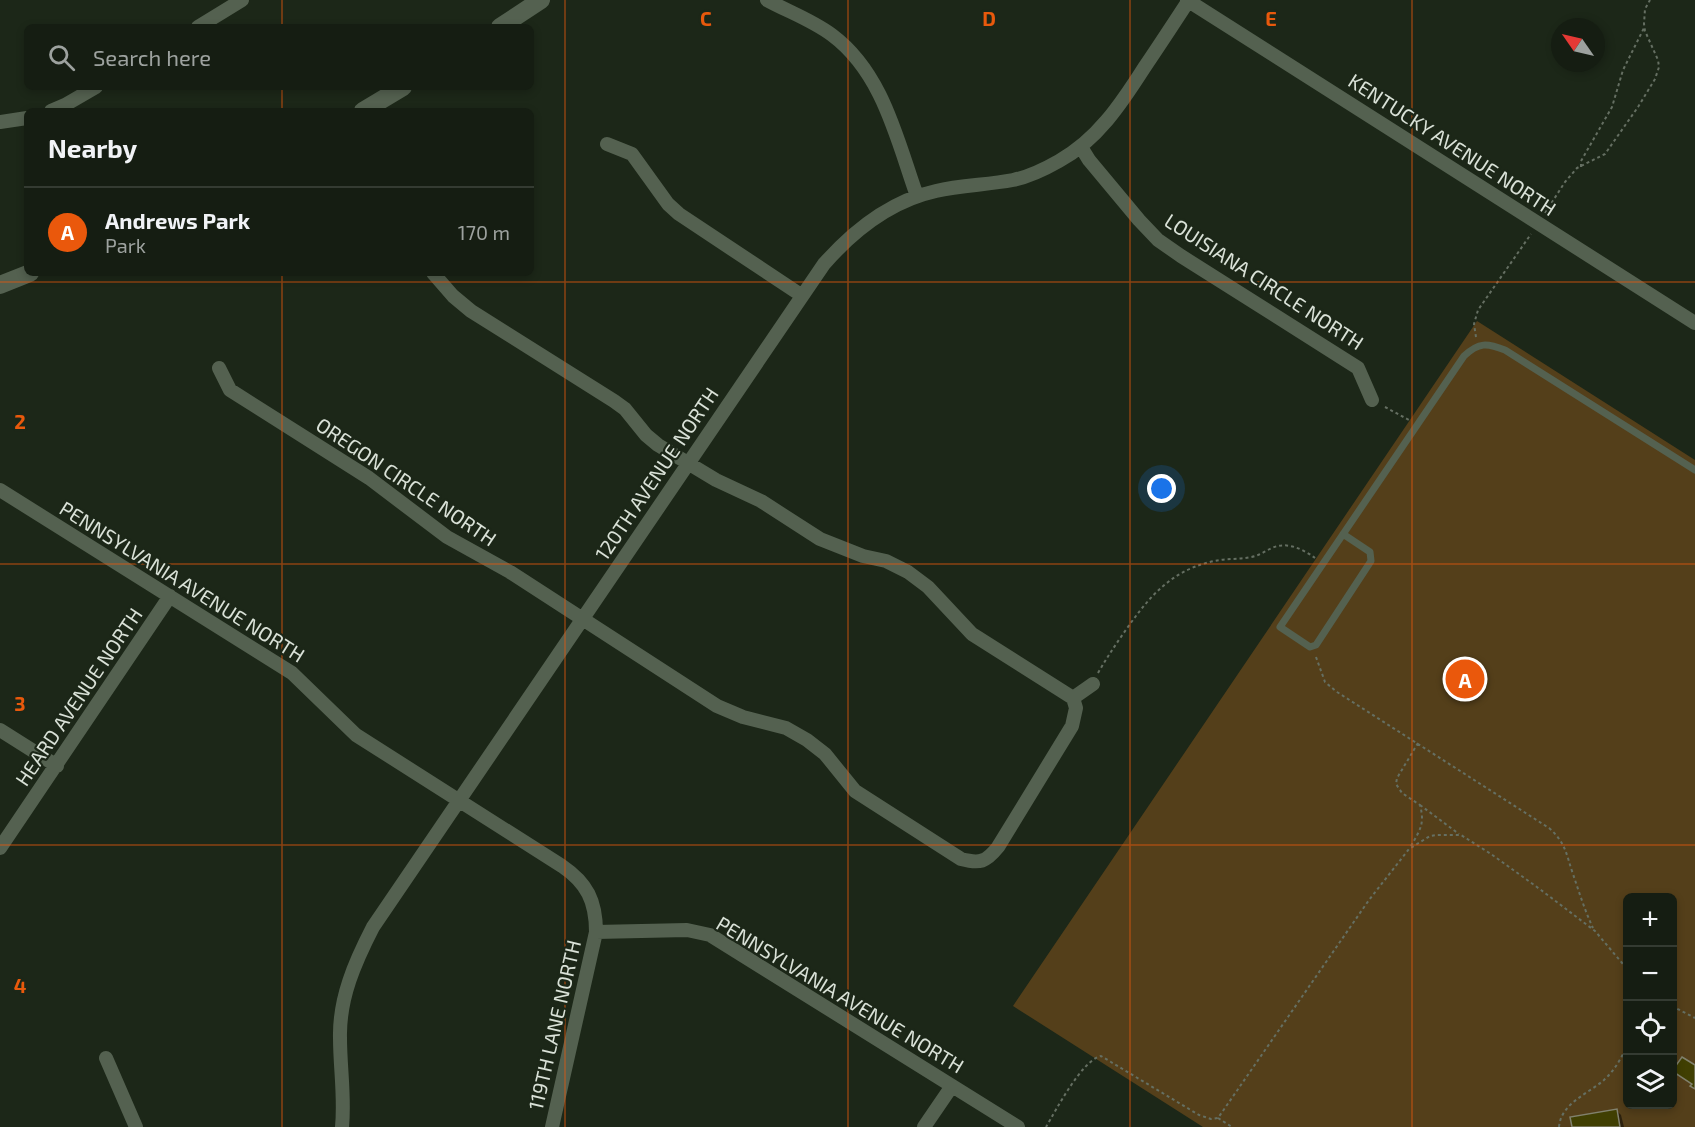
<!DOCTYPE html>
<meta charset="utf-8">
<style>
body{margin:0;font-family:"Exo 2",sans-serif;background:#222a20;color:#f1f3f6}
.controls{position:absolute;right:18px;bottom:18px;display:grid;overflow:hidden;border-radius:9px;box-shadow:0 3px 9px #0003}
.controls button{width:54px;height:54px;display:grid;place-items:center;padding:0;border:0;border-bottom:2px solid #343b32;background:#151d12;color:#f1f3f6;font:30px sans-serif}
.compass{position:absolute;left:1551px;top:18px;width:54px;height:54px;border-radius:50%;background:#151d12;box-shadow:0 3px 9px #0003;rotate:304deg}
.you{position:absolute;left:1162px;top:489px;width:21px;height:21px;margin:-15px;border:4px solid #fff;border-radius:50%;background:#1a73e8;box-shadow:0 0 0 9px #1a73e833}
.badge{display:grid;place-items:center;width:39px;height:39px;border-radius:50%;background:#ea580c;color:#fff;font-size:20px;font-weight:700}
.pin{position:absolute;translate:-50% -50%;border:3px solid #fff;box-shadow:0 2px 6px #0006}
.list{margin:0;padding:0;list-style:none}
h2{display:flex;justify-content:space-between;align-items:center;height:78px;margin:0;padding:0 24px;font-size:26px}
h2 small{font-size:20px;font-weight:400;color:#9da29f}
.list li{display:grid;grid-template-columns:39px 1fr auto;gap:18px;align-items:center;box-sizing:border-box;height:90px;padding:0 24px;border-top:2px solid #343b32}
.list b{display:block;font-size:22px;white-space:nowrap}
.list p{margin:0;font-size:20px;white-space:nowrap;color:#9da29f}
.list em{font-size:20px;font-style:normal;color:#9da29f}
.icon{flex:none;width:33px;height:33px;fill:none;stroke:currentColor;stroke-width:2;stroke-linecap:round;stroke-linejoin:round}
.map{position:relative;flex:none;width:1695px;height:1127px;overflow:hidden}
.search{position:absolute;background:#151d12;box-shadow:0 3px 9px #0003;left:24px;top:24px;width:510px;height:66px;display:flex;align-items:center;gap:15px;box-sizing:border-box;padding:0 21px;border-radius:9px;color:#9da29f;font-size:22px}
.panel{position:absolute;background:#151d12;box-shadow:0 3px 9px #0003;left:24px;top:108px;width:510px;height:168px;border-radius:9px}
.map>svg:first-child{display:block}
.green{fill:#543f1a;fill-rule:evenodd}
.shadow{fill:#0007}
.building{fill:#403f02;stroke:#81816d;stroke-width:1.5}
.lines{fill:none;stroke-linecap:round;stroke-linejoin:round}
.path{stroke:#656f62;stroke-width:2;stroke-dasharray:3 3;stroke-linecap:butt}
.lane{stroke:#546150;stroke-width:7}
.street{stroke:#546150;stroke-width:14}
.secondary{stroke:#546150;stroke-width:18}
.grid{fill:none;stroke:#e8590c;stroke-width:1.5;stroke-opacity:0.55}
.labels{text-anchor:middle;stroke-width:4.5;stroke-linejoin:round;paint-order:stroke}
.street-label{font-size:20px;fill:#dae2d8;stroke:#1c2718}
.grid-label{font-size:20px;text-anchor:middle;font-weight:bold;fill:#e8590c;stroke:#1c2718;stroke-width:4.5;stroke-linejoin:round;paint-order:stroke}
</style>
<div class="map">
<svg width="1695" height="1127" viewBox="0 0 1695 1127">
<rect width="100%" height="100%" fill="#1c2718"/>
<path class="green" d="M1477,321L1695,460V1127H1203L1013,1006ZM1628,898H1672V1104H1628Z"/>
<path class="shadow" d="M1616,1110L1621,1115L1624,1127H1573Z"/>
<path class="building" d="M1682,1057L1695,1065V1089L1690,1086L1692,1084L1672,1071Z
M1617,1109L1620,1127H1572L1570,1117Z"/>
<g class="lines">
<path class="path" d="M1581,167V161L1612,107L1623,70L1644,28
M1545,213L1565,182L1577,168L1605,154L1638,107L1655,79L1659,67L1658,60L1645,31L1644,24L1645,9L1650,0
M1476,337L1474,324L1478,310L1531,234
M1385,407L1409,420
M1316,657L1325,682L1337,692L1549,828C1566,843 1566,854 1573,874C1579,892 1585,911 1593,928
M1098,673C1106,659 1114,647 1123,634C1146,601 1168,572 1210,562C1224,558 1237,560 1251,557C1259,556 1265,551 1272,548C1286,541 1303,549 1315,558
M1420,805L1459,834
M1411,846C1420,830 1425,824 1420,805L1402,793L1396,784L1397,778L1418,743
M1672,1006L1695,1018
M1218,1118L1232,1127
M1046,1127C1056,1110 1082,1060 1101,1056L1199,1115L1211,1119L1218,1118L1369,900L1409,849L1430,836L1437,835H1461L1491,854L1541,890L1595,931L1628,970
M1559,1127C1561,1103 1588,1094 1604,1080C1615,1070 1622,1057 1628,1044"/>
<path class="lane" d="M1343,534L1370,552L1371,561L1316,645L1310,647L1280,627L1464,356C1479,342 1487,343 1505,350L1695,470"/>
<path class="street" d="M767,0C789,12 812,20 832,35C883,73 897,140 917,196
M1187,0L1695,323
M198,27L242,0
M51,111L65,105L96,87
M0,122L27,118
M607,144L632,154L668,204L679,214L801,295
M1081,147L1089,160L1139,220L1158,240L1181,256L1358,368L1372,400
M433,273L453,296L471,311L614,401L625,409L646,435L658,445L716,480L761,501L820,539L863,556L886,561L908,572L928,587L972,634L1073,698
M219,368L230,390L369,478L447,537L510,572L717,706L743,717L786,728L807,740L825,754L855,791L961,859C980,864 986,862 998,847L1072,726L1076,708L1073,698L1093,684
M0,490L292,673L356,735L562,866C587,883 596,901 596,932L552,1127
M0,730L57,766
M0,848L170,596
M596,932L687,930L710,935L1018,1127
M106,1058L136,1127
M342,1127C345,1097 340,1068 340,1038C339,998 355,962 373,927L824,264C854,230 890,201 936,191C961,185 987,185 1013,180C1028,177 1045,169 1059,161C1097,140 1121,104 1144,68C1159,46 1174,23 1189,0
M924,1127L952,1086"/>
<path class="secondary" d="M500,27L541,0
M363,111L403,87
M0,285L30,273"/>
</g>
<path class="grid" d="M282,0V27M565,0V1127M848,0V1127M1130,0V1127M1412,0V1127M282,87V111M282,273V1127M0,282H1695M0,564H1695M0,845H1695"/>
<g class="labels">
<g class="street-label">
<text transform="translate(1452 145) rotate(33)" y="7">KENTUCKY AVENUE NORTH</text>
<text transform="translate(1264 282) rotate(33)" y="7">LOUISIANA CIRCLE NORTH</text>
<text transform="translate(657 474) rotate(-56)" y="7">120TH AVENUE NORTH</text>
<text transform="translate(406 482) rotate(34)" y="7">OREGON CIRCLE NORTH</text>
<text transform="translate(182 582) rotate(32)" y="7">PENNSYLVANIA AVENUE NORTH</text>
<text transform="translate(79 697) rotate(-56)" y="7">HEARD AVENUE NORTH</text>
<text transform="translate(840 995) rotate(31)" y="7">PENNSYLVANIA AVENUE NORTH</text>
<text transform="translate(555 1025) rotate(-77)" y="7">119TH LANE NORTH</text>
</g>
</g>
<g class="grid-label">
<text x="706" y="26">C</text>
<text x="989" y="26">D</text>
<text x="1271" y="26">E</text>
<text x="20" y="429">2</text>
<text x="20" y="711">3</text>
<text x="20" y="993">4</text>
</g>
</svg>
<div class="controls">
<button>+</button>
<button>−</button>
<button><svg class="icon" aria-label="locate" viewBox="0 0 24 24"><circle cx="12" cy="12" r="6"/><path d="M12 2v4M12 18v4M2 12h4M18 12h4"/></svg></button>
<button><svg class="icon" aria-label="layers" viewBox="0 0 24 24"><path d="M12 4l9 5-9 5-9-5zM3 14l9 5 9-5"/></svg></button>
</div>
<svg class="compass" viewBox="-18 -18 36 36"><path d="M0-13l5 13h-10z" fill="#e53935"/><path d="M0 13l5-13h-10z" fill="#9da29f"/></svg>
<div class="you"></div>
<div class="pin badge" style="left:1465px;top:679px">A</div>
<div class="search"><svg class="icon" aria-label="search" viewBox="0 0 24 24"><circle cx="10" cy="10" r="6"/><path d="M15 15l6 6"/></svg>Search here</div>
<section class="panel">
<h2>Nearby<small></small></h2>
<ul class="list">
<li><span class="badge">A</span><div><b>Andrews Park</b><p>Park</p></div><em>170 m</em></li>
</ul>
</section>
</div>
